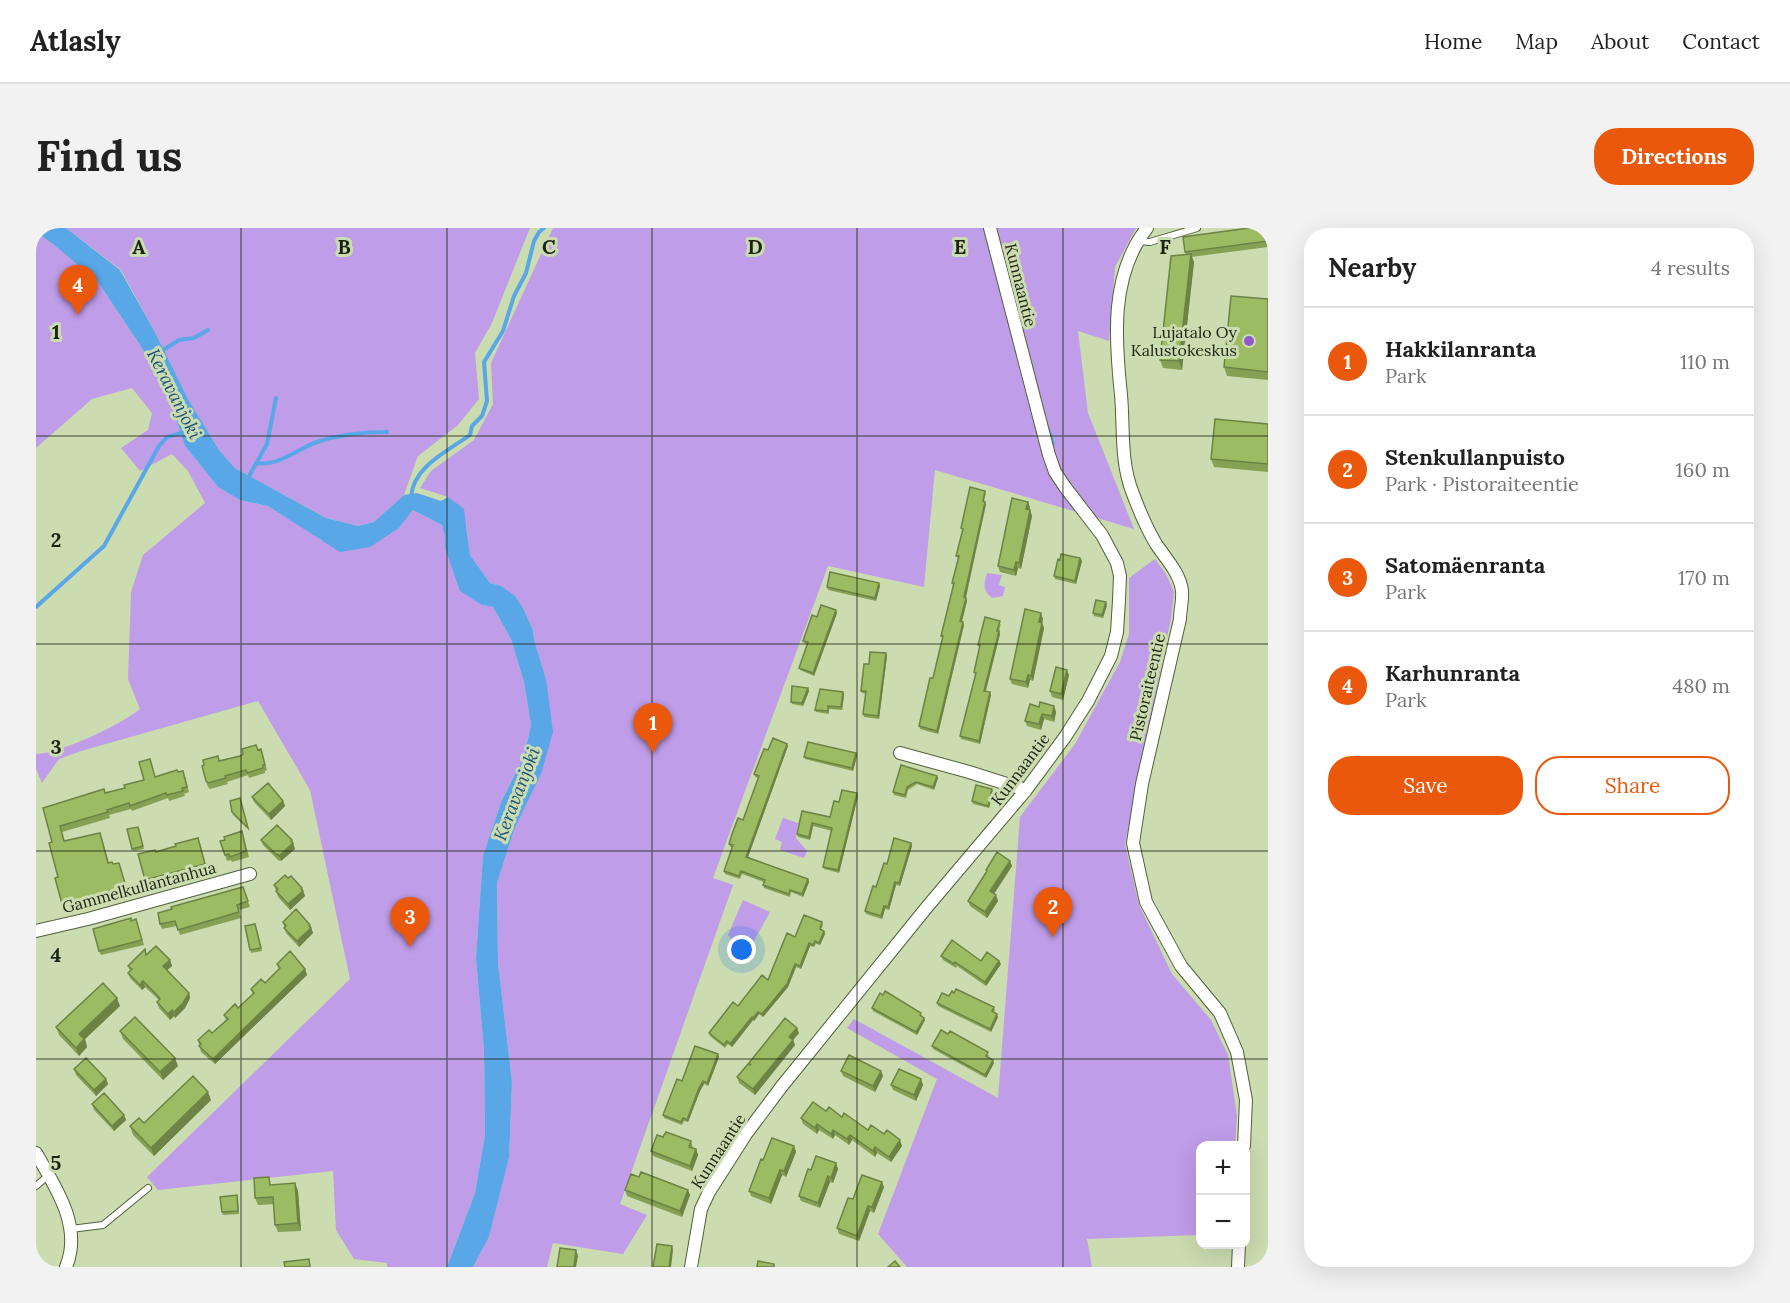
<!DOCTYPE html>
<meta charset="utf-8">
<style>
body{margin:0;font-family:Lora,serif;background:#f2f2f2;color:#222}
.controls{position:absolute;right:18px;bottom:18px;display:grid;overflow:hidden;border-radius:12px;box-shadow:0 6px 24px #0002}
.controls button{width:54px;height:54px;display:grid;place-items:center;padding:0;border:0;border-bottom:2px solid #e0e0e0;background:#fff;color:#222;font:30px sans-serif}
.you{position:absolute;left:706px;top:722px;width:21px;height:21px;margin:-15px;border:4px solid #fff;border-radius:50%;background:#1a73e8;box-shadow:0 0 0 9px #1a73e833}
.badge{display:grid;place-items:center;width:39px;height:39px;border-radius:50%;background:#ea580c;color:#fff;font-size:20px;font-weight:700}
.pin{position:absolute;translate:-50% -50px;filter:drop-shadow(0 2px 3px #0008)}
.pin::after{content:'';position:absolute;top:32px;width:21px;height:18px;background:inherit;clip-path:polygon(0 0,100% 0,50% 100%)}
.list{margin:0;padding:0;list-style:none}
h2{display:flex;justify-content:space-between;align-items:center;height:78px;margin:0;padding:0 24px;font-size:26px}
h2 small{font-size:20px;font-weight:400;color:#767676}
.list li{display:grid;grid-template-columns:39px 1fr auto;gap:18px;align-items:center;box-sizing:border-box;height:108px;padding:0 24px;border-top:2px solid #e0e0e0}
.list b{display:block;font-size:22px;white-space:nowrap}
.list p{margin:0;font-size:20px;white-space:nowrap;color:#767676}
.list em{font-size:20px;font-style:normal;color:#767676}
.actions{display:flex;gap:12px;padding:18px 24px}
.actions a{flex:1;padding:14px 0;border:2px solid #ea580c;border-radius:24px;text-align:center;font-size:21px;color:#ea580c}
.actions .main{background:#ea580c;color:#fff}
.map{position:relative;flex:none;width:1232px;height:1039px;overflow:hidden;border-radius:24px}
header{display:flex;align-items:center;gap:36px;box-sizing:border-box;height:84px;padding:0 30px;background:#fff;border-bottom:2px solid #e0e0e0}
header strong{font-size:28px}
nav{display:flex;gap:33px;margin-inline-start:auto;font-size:21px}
.intro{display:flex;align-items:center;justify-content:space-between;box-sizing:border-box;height:144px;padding:0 36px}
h1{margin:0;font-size:42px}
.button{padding:15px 27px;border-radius:24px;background:#ea580c;color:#fff;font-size:21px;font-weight:700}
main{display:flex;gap:36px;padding:0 36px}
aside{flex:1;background:#fff;border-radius:24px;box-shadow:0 6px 24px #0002}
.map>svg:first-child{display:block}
.green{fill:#bf9de8}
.water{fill:#59a7e6}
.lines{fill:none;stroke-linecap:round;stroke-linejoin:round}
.stream{stroke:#59a7e6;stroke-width:4}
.service-casing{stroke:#526039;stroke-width:8}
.minor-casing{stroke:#526039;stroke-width:14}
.service{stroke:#fff;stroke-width:6}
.minor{stroke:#fff;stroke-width:12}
.wall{fill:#86a154}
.shaded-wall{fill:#6d8345}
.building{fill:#9cbb62;stroke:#6d8345;stroke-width:1.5}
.grid{fill:none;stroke:#1d2313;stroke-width:1.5;stroke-opacity:0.55}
.poi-dot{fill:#9357ce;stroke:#cbdcb0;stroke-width:2}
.labels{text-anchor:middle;stroke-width:6;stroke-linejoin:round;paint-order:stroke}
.street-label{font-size:16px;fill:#1d2313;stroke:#cbdcb0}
.poi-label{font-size:16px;fill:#1d2313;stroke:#cbdcb0;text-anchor:end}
.water-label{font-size:18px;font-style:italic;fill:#1b537d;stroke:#cbdcb0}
.grid-label{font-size:20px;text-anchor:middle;font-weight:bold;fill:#1d2313;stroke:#cbdcb0;stroke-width:6;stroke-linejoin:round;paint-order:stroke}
</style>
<header>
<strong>Atlasly</strong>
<nav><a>Home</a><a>Map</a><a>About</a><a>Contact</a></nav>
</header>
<div class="intro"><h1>Find us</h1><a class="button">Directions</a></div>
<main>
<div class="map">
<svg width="1232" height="1039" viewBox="0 0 1232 1039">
<rect width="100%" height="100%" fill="#cbdcb0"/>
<path class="green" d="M30,0H494L456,95L439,125L443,171L422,197L382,228L368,267L338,294L322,298L290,290L199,240L183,222L152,171L120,106L85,42Z
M517,0H1100L1079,39L1073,113L1042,103L1052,185L1098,301L899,242L888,359L792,338L677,650L697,657L584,976L611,987L587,1026L517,1015L511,1039H437L453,1009L473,930L476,854L462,735L461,655L478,602L505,546L510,451L498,412L497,402L487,380L465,358L454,355L434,327L430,294L412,269L384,260L395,243L438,212L457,176L455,135Z
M0,4L18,17L62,54L106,120L137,181L149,218L182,259L204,272L232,278L270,301L286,313L363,300L377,282L406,297L409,309V320L446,377L457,379L475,411L488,454L495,497L488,529L466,572L447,627L440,730L448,823L449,907L439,965L411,1039H351V1035L318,1031L300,1002L297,943L122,962L111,949L314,751L274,562L222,473L45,523L23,531L6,555L0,541V526C26,525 84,497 104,481L92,451L95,364L107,327L169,275L152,243L136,226L104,243L85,220L112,202L116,185L96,160L56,171L0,220Z
M1119,331L1130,346L1138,364L1135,390L1089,616L1103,677L1136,746L1175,792L1192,827L1201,888L1199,917L1164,918V1007L1051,1011L1056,1039H871L842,1006L901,851L811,800L818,791L962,870L984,589L1039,516L1084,434L1093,406V350Z
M951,345L966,347L963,357L969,359L967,368L956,370C946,362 948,355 951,345Z
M747,590L762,595L760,610L771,623L768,630L744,622L746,614L739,611Z
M707,672L734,684L714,720L699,716L692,707Z"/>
<path class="water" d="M0,0H30L84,42L120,106L152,171L183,222L199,240L290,290L322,298L338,294L368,267L381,265L405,273L412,269L428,281L434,327L454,355L465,358L479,368L487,380L497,402L498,412L510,451L517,504L505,546L478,602L461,655L462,735L476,854L473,930L453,1009L437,1039H411L439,965L449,907L448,823L440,730L447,627L466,572L488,529L495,497L488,454L475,411L457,379L446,377L424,363L409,320V309L406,297L377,282L363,300L334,319L304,324L232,278L204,272L182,259L149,218L137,181L106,120L62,54L18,17L0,4Z"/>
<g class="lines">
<path class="stream" d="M124,124L143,112L158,110L172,102
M1012,201L1017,215
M220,235C242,239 261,221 281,214C305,206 326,204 351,204
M212,250L231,216L240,170
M375,270C376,239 412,223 434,207L436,198L446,188L451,173L448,134L467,103L478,68L490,45L498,13L503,4L508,0
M0,379L68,318L123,218L131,209L149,204"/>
<defs>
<path id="service" d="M1102,13L1114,14L1161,0
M0,958L13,947
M35,1001L67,997L112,960"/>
<path id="minor" d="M1111,0C1074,47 1079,111 1085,167C1088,200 1084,234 1097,266C1103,282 1111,301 1120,316C1130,331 1144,345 1146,363C1147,372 1144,382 1144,391L1106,556L1097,615L1110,674L1145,738L1184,785L1201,824L1210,872L1208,918
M864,525L933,544L990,562
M0,703L52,691L214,646
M0,925C19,959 47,998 30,1039
M655,1039L665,981L673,964L710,906L746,858L891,679L990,562L1029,509L1052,473L1075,428L1081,404L1083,372L1084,348L1081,335L1066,307L1029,259L1019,244L1013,227L954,0
M1202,1039L1203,1016"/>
</defs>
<use href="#service" class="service-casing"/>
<use href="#minor" class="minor-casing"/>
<use href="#service" class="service"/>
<use href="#minor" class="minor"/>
</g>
<path class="wall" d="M1232,0V19L1155,29L1158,34L1146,142L1127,140L1124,132L1150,27L1149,24Z
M1232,71V152L1191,148L1188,139Z
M1232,196V244L1178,239L1175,231Z
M949,263L950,265L948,273L950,276L930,370L931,373L926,394L928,397L902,506L884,501L883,498L897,450L907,411L905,408L917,357L916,355L922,330L920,328L926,303L925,300Z
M992,274L996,288L985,341L982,340L980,348L964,344L962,338Z
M1044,330L1046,333L1040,356L1019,351L1018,348Z
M843,355L844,358L840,373L792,362L791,359Z
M1071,377L1067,390L1058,388L1057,385Z
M801,385L778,448L764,442L763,440L771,416L768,415L767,413L781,389Z
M1007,391L1006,395L1008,400L997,453L994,452L992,460L976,456L974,451Z
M965,396L963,403L964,406L950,463L955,467L944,516L925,511L924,508L939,447L938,444L944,420L942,417Z
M850,425L851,428L843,491L828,489L827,486L830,466L826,465L825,463L833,436Z
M1033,447L1027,472L1016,469L1014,463Z
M772,460L773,463L767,478L756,476L755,474Z
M807,464L808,467L806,482L793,481V486L780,484L779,482Z
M1018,478L1020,484L1018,494L1008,491L1005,502L991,498L989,493L1003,479Z
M752,518L712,629L772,651L773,654L767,669L755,664L754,669L728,660L727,657L728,654L706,646L704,651L689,646L688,643L697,619H694L693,616L707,592L722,550L719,549L718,546L732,522Z
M225,521L231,542L229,543V545L213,550L212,547L191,554L192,556L174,561L172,559L170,553L183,533L204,528Z
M820,525L821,528L817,543L769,531L768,529Z
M865,537L902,550L898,562L881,556L872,562L870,570L858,567L857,564Z
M142,544L149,548L153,564L148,566L149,568L133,573L132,570L96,583L95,581L73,587L74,590L26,604L28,613L66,610L73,635L85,640L92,664L28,682L26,676L16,614L7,580L89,560L120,549Z
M957,564L953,580L937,576L936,573Z
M822,568L803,645L788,641L787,639L796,603L777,598L774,612L762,609L761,606L766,583L794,589L803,574Z
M216,569L247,573L249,578L235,592L218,574Z
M204,570L213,602L197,587L194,573Z
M102,599L108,621L97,623L91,601Z
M208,609L213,629L196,634L195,632L191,633L184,613Z
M225,612H256L259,621L245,633L244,632L243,633L227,617Z
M164,615L171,642L111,658L109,652L120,624Z
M875,615L876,618L864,658L860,657L853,682L849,681L846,691L830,686L829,683L851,636Z
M974,633L976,638L958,666L962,673L951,690L934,678L932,673L951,644L950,642Z
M238,657L268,665L269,668L254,682L242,669Z
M207,659L214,679L203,682L205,690L144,707L141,698L126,701L124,696L136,681Z
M100,691L108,717L65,727L63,723L95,693Z
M247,694L274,697L277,705L263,719L250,705Z
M786,694L787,697L785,702L788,703L789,706L784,717L780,716L778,719L774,718L765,741L760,739L752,759L727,789L723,786L718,793L717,792L696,819L692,816L689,820L674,808L673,805L702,778L732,752L759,709Z
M209,698L220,699L226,723L215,725Z
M111,727L134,732L136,738L131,742L153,765L154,770L149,780L139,790L138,788L134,792L123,780L121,774L123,772L109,759L106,762L94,750L92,745L94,743L92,738Z
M905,728L945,733H963L965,736L950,758L921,738L920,740L907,732Z
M241,736L269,741L271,747L179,836L165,824L162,812L176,805L190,792L188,787L202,780L217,767L215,761L229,755L243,741Z
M913,768L958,779L959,782L958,784L962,789L955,804L902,778L901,775Z
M84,778L49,811L51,819L43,828L23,807L20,799Z
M836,780L885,788L888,790L889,792L881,807L837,783Z
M84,803L142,838L127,852L87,811Z
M763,805L757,812L759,817L719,867L703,855L701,849L713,836Z
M896,818L953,827L952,829L958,835L950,850L897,821Z
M682,826L683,829L672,858L668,856L664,863L652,894L648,893L646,897L628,890L627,887L646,853Z
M38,841L70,851L72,856L60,868L40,847Z
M805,843H845L847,848L839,864L807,848Z
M885,851L887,857L880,873L857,862L855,857Z
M175,872L118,928L97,907L94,898L108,895Z
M56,876L88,887L90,892L78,903L58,882Z
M790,883L806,889L866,918L855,934L841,925L839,929L816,912L813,917L799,907L797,911L783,902L781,906L767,896L765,890Z
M627,909L655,913L657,920L660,921L662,927L656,943L617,928L615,923Z
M758,918L760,924L750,949L746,947L735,976L715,968L713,963L727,932Z
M800,935L802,941L797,955L794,954L784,980L765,973L763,968L775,942Z
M259,955L262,963L265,1003L242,1004L239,997L238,976L222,977L219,970L236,957Z
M848,959L838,985L834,983L823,1013L803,1006L801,1000L817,971Z
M589,962L654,967L646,989L591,968Z
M202,970L203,986L187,987L186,984Z"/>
<path class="shaded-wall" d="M1155,26L1158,34L1146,142L1143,133Z
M949,274L950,276L929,372L928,369Z
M992,274L994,279L992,287L990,281Z
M994,282L996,288L985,341L983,335Z
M1044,330L1046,333L1040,356L1039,353Z
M980,334L982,340L980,348L978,342Z
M843,355L844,358L840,373L839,370Z
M930,370L931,373L925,396L924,393Z
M1070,374L1071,377L1067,390L1066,387Z
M800,382L801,385L778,448L777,445Z
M1005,385L1007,391L1005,399L1003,394Z
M927,394L928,397L902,506L901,503Z
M1006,395L1008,400L997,453L995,448Z
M963,403L964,406L949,465L948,463Z
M850,425L851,428L843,491L842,488Z
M1031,442L1033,447L1027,472L1025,466Z
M992,447L994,452L992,460L990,454Z
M772,460L773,463L767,478L766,475Z
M807,464L808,467L806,482L805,479Z
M954,464L955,467L944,516L943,513Z
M1018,478L1020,484L1018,494L1016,488Z
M1006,486L1008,491L1005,502L1003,496Z
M751,516L752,518L711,632L710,629Z
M820,525L821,528L817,543L816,540Z
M901,548L902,550L898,562L897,559Z
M956,561L957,564L953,580L952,578Z
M821,565L822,568L803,645L802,642Z
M247,573L249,578L235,592L233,586Z
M776,595L777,598L774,612L773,609Z
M256,612L259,621L245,633L243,628Z
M875,615L876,618L864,658L863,655Z
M974,633L976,638L956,669L954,663Z
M772,651L773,654L767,669L766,666Z
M859,654L860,657L853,682L852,679Z
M266,660L269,668L254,682L252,676Z
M960,667L962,673L951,690L949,684Z
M848,678L849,681L846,691L845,688Z
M274,697L277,705L263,719L261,713Z
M788,703L789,706L784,717L783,715Z
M773,715L774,718L765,741L764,738Z
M134,732L136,738L129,744L127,738Z
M963,733L965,736L950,758L949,754Z
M759,736L760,739L752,759L727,789L726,786Z
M269,741L271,747L179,836L177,831Z
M107,753L109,759L106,762L104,757Z
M153,765L154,770L149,780L139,790L138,784Z
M81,770L84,778L49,811L51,819L43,828L40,820L43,806Z
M136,782L138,788L134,792L132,786Z
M722,784L723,786L718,793L717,790Z
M961,786L962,789L955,804L954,801Z
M716,789L717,792L696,819L694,816Z
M888,790L889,792L881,807L880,804Z
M761,800L763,805L757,812L759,817L719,867L717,861L753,809Z
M682,826L683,829L672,858L671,855Z
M139,830L142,838L127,852L124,844Z
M957,832L958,835L950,850L949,847Z
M845,843L847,848L839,864L837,858Z
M70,851L72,856L60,868L58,862Z
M885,851L887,857L880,873L878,867Z
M667,853L668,856L664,863L652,894L651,892L663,860Z
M172,864L175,872L118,928L115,920Z
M88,887L90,892L78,903L76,898Z
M781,896L783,902L781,906L779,900Z
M797,902L799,907L797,911L795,906Z
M814,907L816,912L813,917L811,911Z
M864,912L866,918L855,934L853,929Z
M758,918L760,924L750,949L748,943Z
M839,919L841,925L839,929L837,923Z
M660,921L662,927L656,943L654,938Z
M800,935L802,941L797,955L795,950Z
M744,942L746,947L735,976L733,970Z
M792,948L794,954L784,980L782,975Z
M846,954L848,959L838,985L836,979Z
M259,955L262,963L265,1003L262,995Z
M652,962L654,967L646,989L644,983Z
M832,978L834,983L823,1013L821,1008Z
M636,1018L637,1022L635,1039H633Z
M540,1022L542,1028L540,1039H538Z"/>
<path class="building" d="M1213,0H1232V13L1149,24L1147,9Z
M1155,26L1143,133L1124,132L1135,28Z
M1195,68L1232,71V144L1188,139Z
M1179,191L1232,196V236L1175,231Z
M934,259L949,263L947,273L949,274L928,369L930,370L924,393L927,394L901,503L883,498L894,450H897L907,408H905L918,355H916L923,328H920L927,301L925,300Z
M976,270L992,274L990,281L994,282L983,335L980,334L978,342L962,338Z
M1025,326L1044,330L1039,353L1018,348L1022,331L1024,332Z
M794,344L843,355L839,370L791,359Z
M1060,372L1070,374L1066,387L1057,385Z
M785,377L800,382L777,445L763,440L772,414L767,413L776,387L781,389Z
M989,381L1005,385L1003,394L1006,395L995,448L992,447L990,454L974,451Z
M949,389L964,393L961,403H963L948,463L954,464L943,513L924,508L940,445L938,444L944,417H942Z
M834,424L850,425L842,488L827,486L830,463H825L828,436H833Z
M1020,439L1031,442L1025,466L1014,463Z
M756,458L772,460L766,475L755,474Z
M784,461L807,464L805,479L792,478V483L779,482Z
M1004,474L1018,478L1016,488L1006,486L1003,496L989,493L994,476L1003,479Z
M737,510L751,516L710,629L772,651L766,666L754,662L753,666L727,657L729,652L705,643L703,648L688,643L697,617L693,616L696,606L702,590L707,592L723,548L718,546L728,521L732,522Z
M772,514L820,525L816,540L768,529Z
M220,517L222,522L225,521L229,537H227V540L211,545L210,542L189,548L190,550L172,555L170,553L166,538L168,537L167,532L182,528L183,533L204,528L207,526L206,521Z
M114,531L119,549L141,542L142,544L147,543L151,559L146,560L147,563L131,567L130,565L94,578L93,575L71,582L72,584L24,598L28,613L64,605L72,635L76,634L77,636L83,635L90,659L26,676L19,650L22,649L13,615L16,614L7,580L68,561L69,565L89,560L88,557L108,552L103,534Z
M865,537L901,548L897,559L880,554L871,559L869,567L857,564Z
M232,555L247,573L233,586L216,569Z
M940,557L956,561L952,578L936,573Z
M806,562L821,565L802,642L787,639L796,600L776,595L773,609L761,606L766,583L794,589L798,573L803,574Z
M204,570L212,600L196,584L194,573Z
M241,597L256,612L255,613L257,615L243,628L242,626L241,627L225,612Z
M102,599L107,618L96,621L91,601Z
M206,603L210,623L194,629L193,626L189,627L184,613L189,612L188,609Z
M162,610L169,636L109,652L102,626L119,622L120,624L140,618L139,616Z
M858,610L875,615L863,655L859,654L852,679L848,678L845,688L829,683L837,658L840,659L848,635L851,636Z
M961,624L974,633L954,663L960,667L949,684L932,673L951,643L950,642Z
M249,647L252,650L255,648L266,660L265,661L267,663L252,676L240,663L242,661L238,657Z
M207,659L212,673L201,677L203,684L142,702L139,693L124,696L122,685L136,681L135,679Z
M260,681L274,697L273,698L275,700L261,713L248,700L250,698L247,694Z
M768,687L786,694L784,701L788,703L783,715L779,713L777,717L773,715L764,738L759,736L751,756L726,786L722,784L717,790L716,789L694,816L691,813L688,817L673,805L697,774L702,778L726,747L732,752L751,705L759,709Z
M95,690V693L100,691L106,712L63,723L57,701Z
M219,696L225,720L214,722L209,698Z
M916,712L945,733L951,724L963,733L949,754L919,734L918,736L905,728Z
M120,718L134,732L127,738L153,765L147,775L138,784L136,782L132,786L121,774L124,771L121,767L107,753L104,757L92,745L96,741L92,738L109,721L110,727Z
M254,723L269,741L177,831L163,818L165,816L162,812L173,802L176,805L192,791L188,787L199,776L202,780L218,765L215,761L225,751L229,755L244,740L241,736Z
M67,755L81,770L43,806L48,811L40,820L20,799Z
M920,761L958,779L956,783L961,786L954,801L901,775L906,765L913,768L916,763L918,765Z
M849,763L885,785L884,787L888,790L880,804L836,780L844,765L847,767Z
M99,789L139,830L124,844L84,803Z
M749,790L761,800L753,809L757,812L717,861L701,849L712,836L715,837L713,835Z
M905,802L912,806L914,803L952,824L950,828L957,832L949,847L896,818Z
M659,818L682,826L671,855L667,853L663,860L651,892L647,890L645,894L627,887L641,851L646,853Z
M813,827L845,843L837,858L805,843Z
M50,830L70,851L58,862L38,841Z
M863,841L885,851L878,867L855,857Z
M157,848L172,864L115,920L94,898L103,890L108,895Z
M68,865L88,887L76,898L56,876Z
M777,874L790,883L793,879L806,889L808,885L832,902L835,897L848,906L851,902L864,912L853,929L839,919L837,923L814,907L811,911L797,902L795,906L781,896L779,900L765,890Z
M630,904L655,913L653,919L660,921L654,938L615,923L621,907L627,909Z
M736,910L758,918L748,943L744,942L733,970L713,963L725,931L727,932Z
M780,928L800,935L795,950L792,948L782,975L763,968L772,941L775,942Z
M605,944L652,962L644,983L589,962L595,946L603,949Z
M826,947L846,954L836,979L832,978L821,1008L801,1000L812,970L817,971Z
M233,949L234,957L259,955L262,995L239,997L237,969L219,970L218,950Z
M201,967L202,983L186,984L184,969Z
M621,1016L636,1018L633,1039H617Z
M524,1020L540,1022L538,1039H521Z
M273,1031L274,1039H249L248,1034Z
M722,1033L738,1036V1039H721Z
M859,1033L864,1039H852Z"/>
<path class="grid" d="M205,0V1039M411,0V1039M616,0V1039M821,0V1039M1027,0V1039M0,208H1232M0,416H1232M0,623H1232M0,831H1232"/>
<circle class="poi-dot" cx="1213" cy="113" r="6"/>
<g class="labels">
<g class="street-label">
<text transform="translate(985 57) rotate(76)" y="6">Kunnaantie</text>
<text transform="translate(1111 459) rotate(-77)" y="6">Pistoraiteentie</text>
<text transform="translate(984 541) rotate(-53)" y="6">Kunnaantie</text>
<text transform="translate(103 659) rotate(-15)" y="6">Gammelkullantanhua</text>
<text transform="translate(682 923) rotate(-57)" y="6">Kunnaantie</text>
</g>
<g class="poi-label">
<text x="1201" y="110">Lujatalo Oy<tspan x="1201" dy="18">Kalustokeskus</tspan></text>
</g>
<g class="water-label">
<text transform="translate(138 166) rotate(63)" y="6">Keravanjoki</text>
<text transform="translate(481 566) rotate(-69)" y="6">Keravanjoki</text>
</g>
</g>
<g class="grid-label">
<text x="103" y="26">A</text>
<text x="308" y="26">B</text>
<text x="513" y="26">C</text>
<text x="719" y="26">D</text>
<text x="924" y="26">E</text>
<text x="1129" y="26">F</text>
<text x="20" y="111">1</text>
<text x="20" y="319">2</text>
<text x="20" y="526">3</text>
<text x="20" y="734">4</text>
<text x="20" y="942">5</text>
</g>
</svg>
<div class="controls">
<button>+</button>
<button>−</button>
</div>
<div class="you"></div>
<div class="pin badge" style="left:617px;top:525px">1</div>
<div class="pin badge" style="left:1017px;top:709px">2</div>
<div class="pin badge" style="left:374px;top:719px">3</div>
<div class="pin badge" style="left:42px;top:87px">4</div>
</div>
<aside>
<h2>Nearby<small>4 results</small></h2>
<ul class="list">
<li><span class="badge">1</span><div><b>Hakkilanranta</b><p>Park</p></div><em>110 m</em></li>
<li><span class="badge">2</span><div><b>Stenkullanpuisto</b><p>Park · Pistoraiteentie</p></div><em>160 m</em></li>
<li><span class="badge">3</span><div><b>Satomäenranta</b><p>Park</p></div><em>170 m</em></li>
<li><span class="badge">4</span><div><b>Karhunranta</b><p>Park</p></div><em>480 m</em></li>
</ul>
<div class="actions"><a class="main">Save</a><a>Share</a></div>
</aside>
</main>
